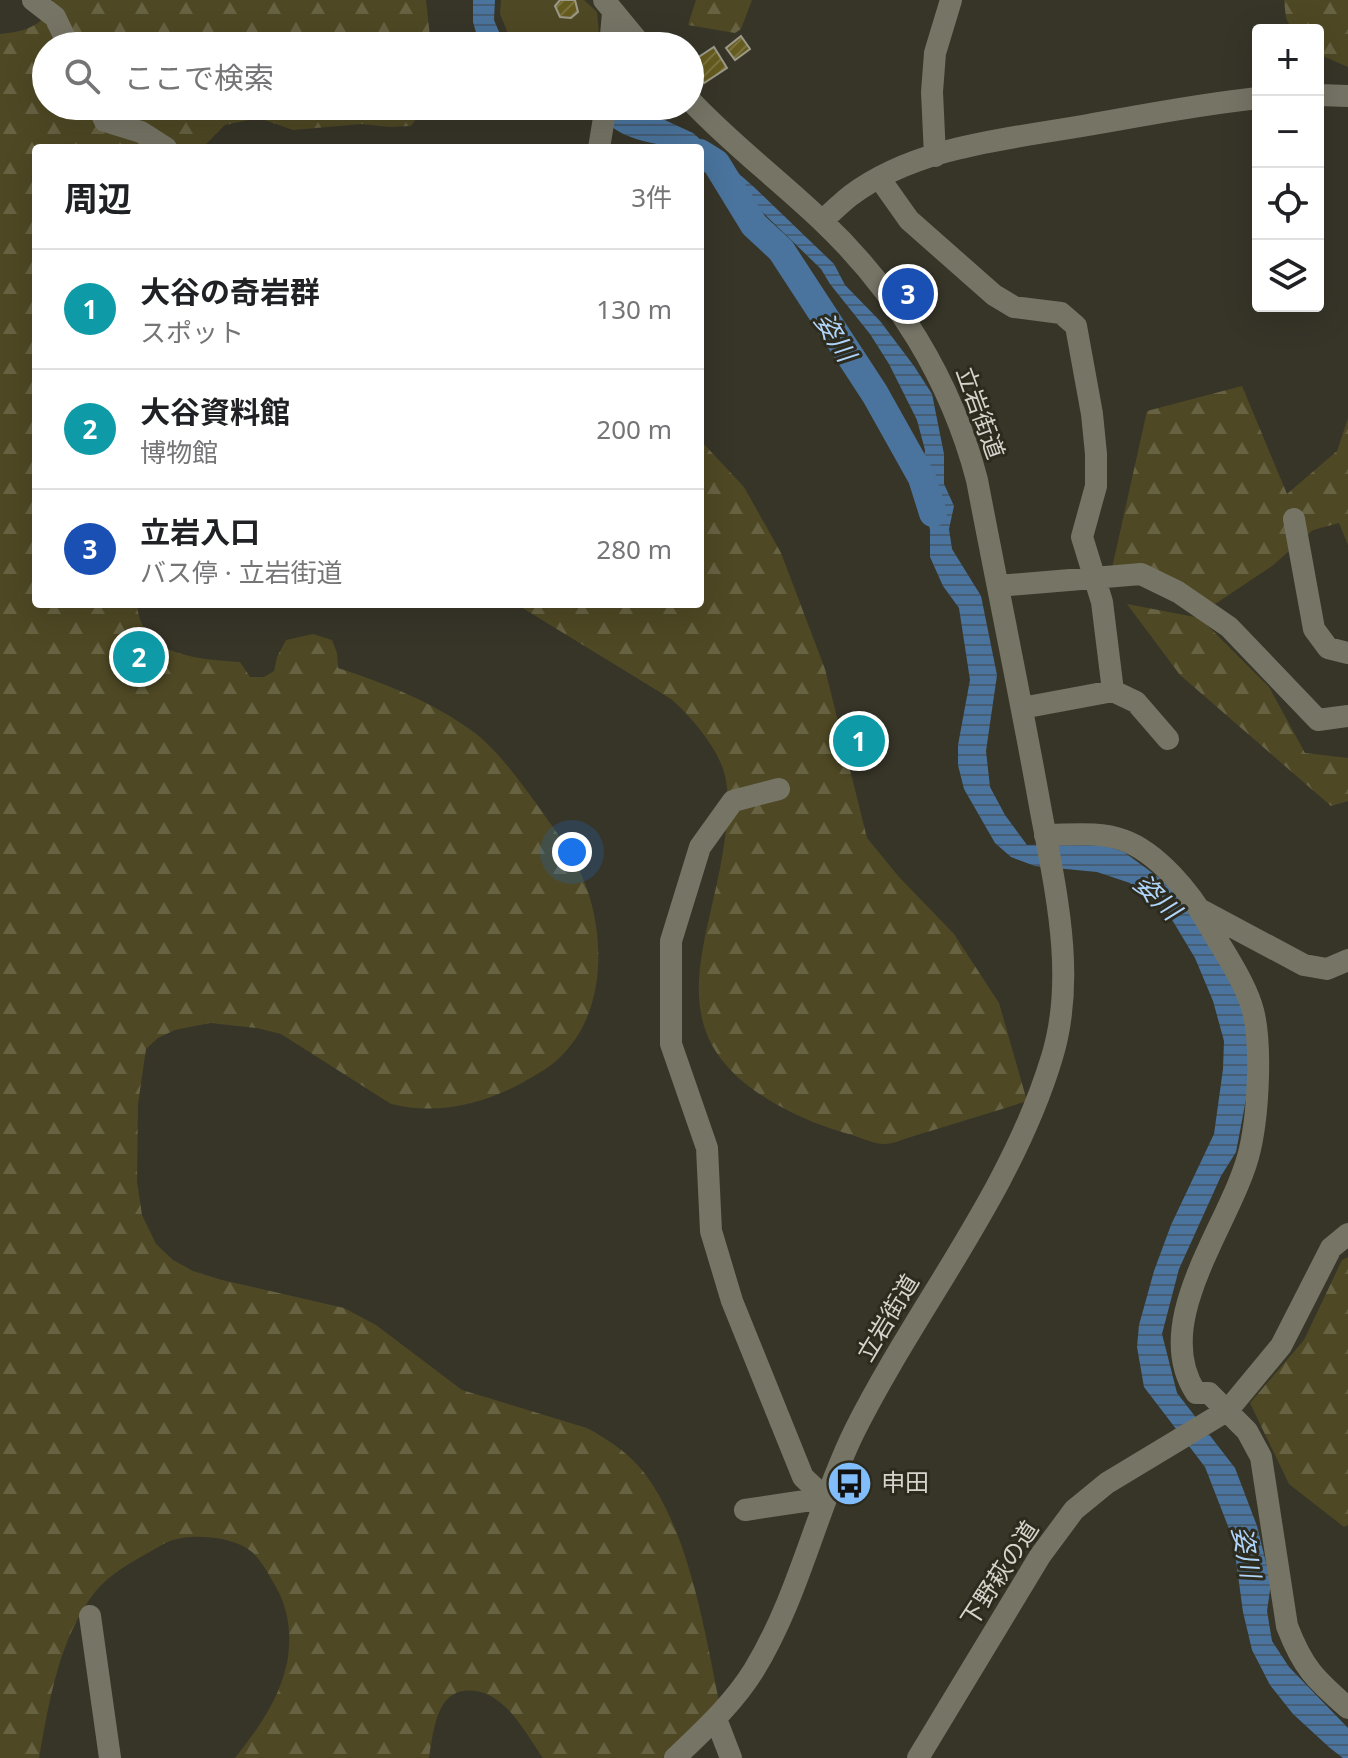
<!DOCTYPE html>
<html lang="ja">
<meta charset="utf-8">
<style>
body{margin:0;font-family:"Noto Sans","Noto Sans JP",sans-serif;background:#f6f6f6;color:#202124}
.controls{position:absolute;right:24px;top:24px;display:grid;overflow:hidden;border-radius:8px;box-shadow:0 8px 32px #0002}
.controls button{width:72px;height:72px;display:grid;place-items:center;padding:0;border:0;border-bottom:2px solid #e0e0e0;background:#fff;color:#202124;font:40px sans-serif}
.you{position:absolute;left:572px;top:852px;width:28px;height:28px;margin:-20px;border:6px solid #fff;border-radius:50%;background:#1a73e8;box-shadow:0 0 0 12px #1a73e833}
.badge{display:grid;place-items:center;width:52px;height:52px;border-radius:50%;background:#111827;color:#fff;font-size:26px;font-weight:700}
.pin{position:absolute;translate:-50% -50%;border:4px solid #fff;box-shadow:0 2px 8px #0006}
.list{margin:0;padding:0;list-style:none}
h2{display:flex;justify-content:space-between;align-items:center;height:104px;margin:0;padding:0 32px;font-size:34px}
h2 small{font-size:26px;font-weight:400;color:#757577}
.list li{display:grid;grid-template-columns:52px 1fr auto;gap:24px;align-items:center;box-sizing:border-box;height:120px;padding:0 32px;border-top:2px solid #e0e0e0}
.list b{display:block;font-size:30px;white-space:nowrap}
.list p{margin:0;font-size:26px;white-space:nowrap;color:#757577}
.list em{font-size:26px;font-style:normal;color:#757577}
.icon{flex:none;width:44px;height:44px;fill:none;stroke:currentColor;stroke-width:2;stroke-linecap:round;stroke-linejoin:round}
.map{position:relative;flex:none;width:1348px;height:1758px;overflow:hidden}
.search{position:absolute;background:#fff;box-shadow:0 8px 32px #0002;left:32px;top:32px;width:672px;height:88px;display:flex;align-items:center;gap:20px;box-sizing:border-box;padding:0 28px;border-radius:44px;color:#757577;font-size:30px}
.panel{position:absolute;background:#fff;box-shadow:0 8px 32px #0002;left:32px;top:144px;width:672px;height:464px;border-radius:8px}
.map>svg:first-child{display:block}
.forest{fill:url(#forest-firs)}
.park{fill:#4e4824}
.water{fill:url(#water-rules)}
.lines{fill:none;stroke-linecap:round;stroke-linejoin:round}
.river{stroke:#4a749d;stroke-width:28}
.building{fill:url(#building-hatch);stroke:#9b9989;stroke-width:2}
.minor{stroke:#767465;stroke-width:22}
.labels{text-anchor:middle;stroke-width:6;stroke-linejoin:round;paint-order:stroke}
.street-label{font-size:24px;fill:#d5d3cb;stroke:#2d2b1e}
.poi-label{font-size:24px;fill:#d5d3cb;stroke:#2d2b1e;text-anchor:start}
.water-label{font-size:26px;font-style:italic;fill:#afd4fa;stroke:#2d2b1e}
</style>
<div class="map">
<svg width="1348" height="1758" viewBox="0 0 1348 1758">
<defs>
<pattern id="forest-firs" width="22" height="20" patternUnits="userSpaceOnUse" patternTransform="scale(2)"><rect width="22" height="20" fill="#4e4824"/><path d="M5 1l3.5 6h-7zM16 11l3.5 6h-7z" fill="#676242"/></pattern>
<pattern id="water-rules" width="6" height="5" patternUnits="userSpaceOnUse" patternTransform="scale(2)"><rect width="6" height="5" fill="#4a749d"/><path d="M0 2.5h6" fill="none" stroke="#465f77"/></pattern>
<pattern id="building-hatch" width="6" height="6" patternUnits="userSpaceOnUse" patternTransform="scale(2)"><rect width="6" height="6" fill="#655b1f"/><path d="M-1 1l2-2M0 6l6-6M5 7l2-2" fill="none" stroke="#7a723e"/></pattern>
</defs>
<rect width="100%" height="100%" fill="#373528"/>
<path class="forest" d="M53,0H426L431,46H46V106H425L411,126L389,127L362,124L293,130L259,118L225,125L202,148H36V604H137C141,657 200,659 240,662L250,677H264L274,671L277,657L286,640L313,634L332,640L337,653L338,668C387,684 433,702 475,733C499,752 517,778 535,802C551,825 569,847 581,874C605,927 608,1006 565,1052C553,1066 536,1075 520,1084C480,1105 436,1115 391,1104L281,1034L257,1028L210,1023L175,1030L158,1038L146,1049L138,1104L137,1181L142,1215L156,1244L173,1260L193,1271L222,1280L344,1308L376,1325L462,1390L587,1428C609,1440 630,1454 645,1474C690,1534 705,1633 720,1706L663,1758H543C531,1741 518,1717 502,1704C494,1697 485,1692 475,1691C436,1686 434,1730 429,1758H235C258,1729 279,1700 287,1663C292,1636 289,1610 276,1587C269,1575 262,1561 252,1552C234,1536 191,1533 170,1541C162,1544 155,1549 148,1553C128,1564 110,1574 95,1592C59,1638 49,1702 39,1758H0V34C24,32 46,26 53,0Z
M696,0H752L741,29L735,33L688,25Z
M1284,0H1348V67L1318,54V30H1292L1286,18Z
M1242,386L1287,494L1337,451L1348,418V545L1339,523L1313,530L1272,566L1215,604L1112,568L1147,411Z
M700,440L744,487L781,553L825,669L867,838L899,877L954,934L999,1003L1027,1101C990,1113 953,1124 917,1135C906,1138 892,1145 882,1144C872,1143 862,1138 852,1135C824,1127 800,1118 774,1103C653,1033 711,946 725,838C728,817 730,793 724,772C717,747 690,715 671,699L516,604H700Z
M1127,604L1200,618L1269,687L1305,753L1348,758V801L1331,806L1180,675Z
M1348,1257V1525L1344,1527L1289,1484L1250,1403L1304,1340L1342,1260Z"/>
<path class="park" d="M501,0H584L597,12L600,46H513L500,14Z"/>
<path class="water" d="M473,0H495L494,20L505,46H480L473,22Z
M612,106L656,116L693,133L755,188L834,264L845,285L880,321L914,366L932,394L944,454V484L954,506L949,529L952,549L981,596L997,675L986,751L990,787L1005,815L1027,845L1101,844L1124,852L1177,891L1241,995L1249,1030L1247,1094L1236,1152L1221,1176L1179,1269L1162,1334L1177,1393L1235,1468L1257,1526L1271,1583L1267,1611L1272,1641L1289,1667L1348,1728V1758H1343L1330,1748L1293,1714L1270,1685L1252,1650L1243,1612L1233,1539L1205,1467L1144,1387L1137,1347L1139,1325L1154,1271L1171,1225L1214,1134L1223,1069L1224,1041L1213,1001L1195,958L1168,913L1130,883L1097,872L1035,866L1011,857L995,843L964,789L958,765V745L970,680L959,608L943,586L930,557V530L922,488L925,450L917,420L889,364L870,334L830,284L821,269L714,165L700,157V148C676,148 632,143 612,127Z"/>
<g class="lines">
<path class="river" d="M700,153L716,163L754,225L781,250L875,394L922,478L933,513"/>
</g>
<path class="building" d="M560,0H575L578,12L571,18L560,17L555,6Z
M741,36L750,49L735,60L726,48Z
M714,47L727,68L704,83L691,62Z
M144,634L161,662L134,679L117,651Z"/>
<g class="lines">
<path class="minor" d="M33,0L55,17L69,46
M604,0L642,46
M610,46L613,13
M1318,95L1348,96
M98,106L105,121L141,132L166,148
M599,148L606,106
M935,156L932,92L935,53L951,0
M880,179L909,220L994,295L1014,307L1061,313L1076,326L1092,414L1096,454V486L1082,537L1102,602L1113,691
M822,221C831,213 840,204 850,196C916,146 1009,139 1088,125C1145,115 1201,104 1258,98
M1294,519L1314,629L1328,648L1348,653
M998,586L1141,574L1178,592L1229,627L1318,720L1348,716
M1022,708L1113,691L1136,702L1168,739
M779,789L733,801L700,847L671,941V1044L707,1148L711,1231L732,1301L803,1477L825,1498
M1045,835C1070,835 1099,831 1123,840C1157,852 1191,893 1208,924C1222,949 1242,977 1251,1004C1263,1038 1258,1114 1250,1149C1234,1221 1148,1320 1196,1393H1209L1247,1431L1261,1457L1287,1626C1303,1668 1315,1679 1348,1708
M1201,910L1304,965L1327,969L1348,960
M745,1510L825,1498
M90,1616L110,1758
M716,1719L731,1758
M675,1758C703,1731 733,1704 754,1670C799,1596 816,1510 854,1432C917,1306 1011,1193 1052,1057C1078,972 1053,880 1038,795C1019,690 997,585 977,480C951,380 896,291 821,220C778,179 730,143 690,100
M918,1758L1040,1556L1074,1510L1107,1483L1228,1410L1281,1346L1331,1248L1348,1234"/>
</g>
<defs>
<symbol id="bus-disc" viewBox="-11 -11 22 22"><circle r="9.5" fill="#80bdfa" stroke="#2d2b1e"/><path d="M-5-6H5V4H4V6H2V4H-2V6H-4V4H-5ZM-3.5-4V0h7V-4ZM-3.5 1.2v1.5H-2V1.2ZM2 1.2v1.5H3.5V1.2Z" fill="#111"/></symbol>
</defs>
<g fill-rule="evenodd">
<use href="#bus-disc" x="824" y="1458" width="51" height="51"/>
</g>
<g class="labels">
<g class="street-label">
<text transform="translate(980 413) rotate(70)" y="8">立岩街道</text>
<text transform="translate(888 1318) rotate(-59)" y="8">立岩街道</text>
<text transform="translate(1000 1574) rotate(-57)" y="8">下野萩の道</text>
</g>
<g class="poi-label">
<text x="881" y="1491">申田</text>
</g>
<g class="water-label">
<text transform="translate(835 337) rotate(58)" y="9">姿川</text>
<text transform="translate(1157 897) rotate(44)" y="9">姿川</text>
<text transform="translate(1246 1552) rotate(79)" y="9">姿川</text>
</g>
</g>
</svg>
<div class="controls">
<button>+</button>
<button>−</button>
<button><svg class="icon" aria-label="locate" viewBox="0 0 24 24"><circle cx="12" cy="12" r="6"/><path d="M12 2v4M12 18v4M2 12h4M18 12h4"/></svg></button>
<button><svg class="icon" aria-label="layers" viewBox="0 0 24 24"><path d="M12 4l9 5-9 5-9-5zM3 14l9 5 9-5"/></svg></button>
</div>
<div class="you"></div>
<div class="pin badge" style="left:859px;top:741px;background:#0f9aa8">1</div>
<div class="pin badge" style="left:139px;top:657px;background:#0f9aa8">2</div>
<div class="pin badge" style="left:908px;top:294px;background:#1a4fb4">3</div>
<div class="search"><svg class="icon" aria-label="search" viewBox="0 0 24 24"><circle cx="10" cy="10" r="6"/><path d="M15 15l6 6"/></svg>ここで検索</div>
<section class="panel">
<h2>周辺<small>3件</small></h2>
<ul class="list">
<li><span class="badge" style="background:#0f9aa8">1</span><div><b>大谷の奇岩群</b><p>スポット</p></div><em>130 m</em></li>
<li><span class="badge" style="background:#0f9aa8">2</span><div><b>大谷資料館</b><p>博物館</p></div><em>200 m</em></li>
<li><span class="badge" style="background:#1a4fb4">3</span><div><b>立岩入口</b><p>バス停 · 立岩街道</p></div><em>280 m</em></li>
</ul>
</section>
</div>
